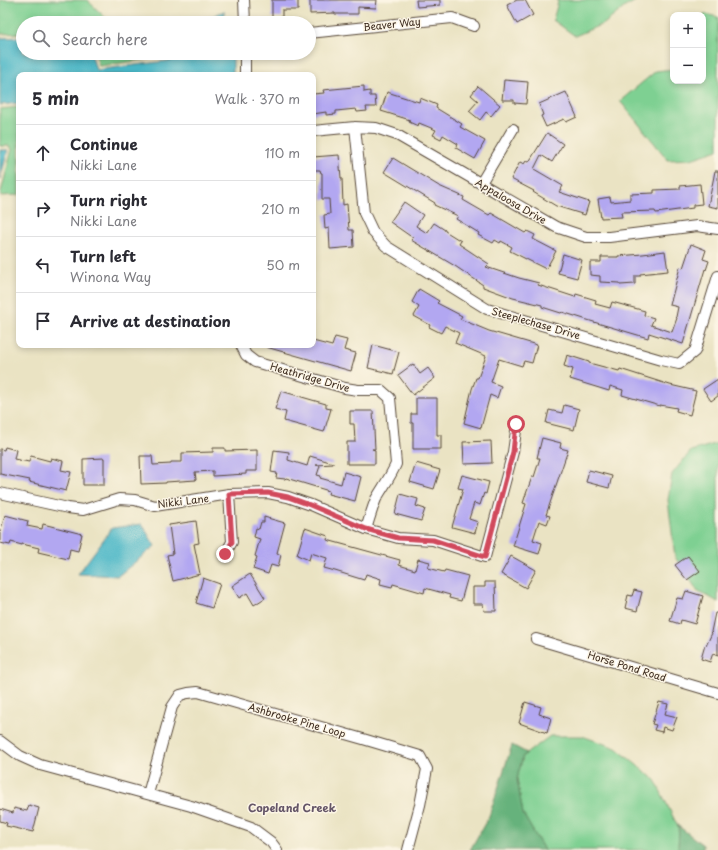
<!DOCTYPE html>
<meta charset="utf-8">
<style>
body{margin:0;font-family:"Playpen Sans",sans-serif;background:#f7f7f7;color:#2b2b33}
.controls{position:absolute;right:12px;top:12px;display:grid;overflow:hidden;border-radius:8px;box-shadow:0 2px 6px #0003}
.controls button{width:36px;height:36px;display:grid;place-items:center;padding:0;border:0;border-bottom:1px solid #e1e1e2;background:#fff;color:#2b2b33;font:20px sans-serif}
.stop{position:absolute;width:12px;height:12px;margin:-9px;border:3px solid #d1495b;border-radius:50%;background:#fff}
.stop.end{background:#d1495b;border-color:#fff;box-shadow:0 1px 4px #0008}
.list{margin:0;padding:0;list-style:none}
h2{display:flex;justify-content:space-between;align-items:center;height:52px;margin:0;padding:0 16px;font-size:17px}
h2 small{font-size:13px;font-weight:400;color:#7c7c81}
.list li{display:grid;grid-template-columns:26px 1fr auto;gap:12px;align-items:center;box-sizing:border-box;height:56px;padding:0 16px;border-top:1px solid #e1e1e2}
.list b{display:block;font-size:15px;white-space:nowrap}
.list p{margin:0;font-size:13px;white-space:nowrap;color:#7c7c81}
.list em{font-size:13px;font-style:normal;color:#7c7c81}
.icon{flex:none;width:22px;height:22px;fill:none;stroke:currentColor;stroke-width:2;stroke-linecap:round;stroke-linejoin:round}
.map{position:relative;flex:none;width:718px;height:850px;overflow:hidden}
.search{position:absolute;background:#fff;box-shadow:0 2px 6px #0003;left:16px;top:16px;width:300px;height:44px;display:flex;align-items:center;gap:10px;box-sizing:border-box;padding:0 14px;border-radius:22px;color:#7c7c81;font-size:15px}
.panel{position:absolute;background:#fff;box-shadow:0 2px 6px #0003;left:16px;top:72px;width:300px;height:276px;border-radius:8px}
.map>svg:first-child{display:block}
.green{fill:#7ed092;stroke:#5c7d58}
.forest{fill:#66b27c;stroke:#506e4d}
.water{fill:#4bb7c7;stroke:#437072}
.building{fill:#b2a7f1}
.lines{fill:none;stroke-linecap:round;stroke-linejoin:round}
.minor-casing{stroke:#554637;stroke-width:12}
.minor{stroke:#fff;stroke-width:10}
.route{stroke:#d1495b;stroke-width:5}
.labels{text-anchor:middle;stroke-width:3;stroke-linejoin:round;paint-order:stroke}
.street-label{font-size:10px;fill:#3b2a1e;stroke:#fcf5e5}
.neighbourhood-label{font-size:11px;font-weight:bold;fill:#655668;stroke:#fcf5e5}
</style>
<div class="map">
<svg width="718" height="850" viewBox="0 0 718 850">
<rect width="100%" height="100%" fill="#fcf5e5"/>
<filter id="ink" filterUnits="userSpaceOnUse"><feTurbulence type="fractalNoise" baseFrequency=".025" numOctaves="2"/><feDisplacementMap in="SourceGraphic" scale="8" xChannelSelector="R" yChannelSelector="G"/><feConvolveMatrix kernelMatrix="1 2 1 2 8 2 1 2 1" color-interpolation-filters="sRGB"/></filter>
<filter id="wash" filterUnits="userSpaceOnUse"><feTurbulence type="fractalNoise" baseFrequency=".012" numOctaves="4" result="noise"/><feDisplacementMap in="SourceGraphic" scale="16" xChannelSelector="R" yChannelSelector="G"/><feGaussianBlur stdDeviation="0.9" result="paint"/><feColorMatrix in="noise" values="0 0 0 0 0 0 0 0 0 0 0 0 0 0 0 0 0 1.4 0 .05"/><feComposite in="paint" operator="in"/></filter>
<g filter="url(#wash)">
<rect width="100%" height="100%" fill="#eae3c3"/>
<path class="green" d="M0,0H87L111,23H23V33L0,34Z
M556,0H637L625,7L605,23L575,36L553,20L558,2Z
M705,14L718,17V150L691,159L668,160L620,101L656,71L673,69V81H703V16Z
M95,53H143L150,59L99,66Z
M19,107V195L0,196L12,149L10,146H0V109Z
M718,443V602L697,590L675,557L668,500L672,474L691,451Z
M550,736H582L616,748L655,780L679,829L678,850H544L523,814L517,779L523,756Z"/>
<path class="forest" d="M512,745L527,753L523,756L517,779L523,814L544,850H470L489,816Z
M677,825L703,845V850H678L679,829Z"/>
<path class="water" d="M224,11L225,23H205L208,18Z
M23,37V53H91L96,70L213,55V53H233V75H19V103L0,105V38Z
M0,150H8L0,179Z
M142,524L155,546L118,576L78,574L112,528Z"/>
<g id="blocks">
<path class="building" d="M272,0H298V10H282V17H272Z
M310,0H377L376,8L358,7V14H335V13L310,14Z
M416,0H440V5L417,7Z
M517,0H525L533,15L517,24L507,5Z
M504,80L528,82L526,104L514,103V100H502Z
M364,86V92L370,91V96H375L376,107H366L367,111L357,112L356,109L336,111V114L326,115V112L313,114V94L324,93L323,90Z
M478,86L500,105L491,116L486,112L480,120L469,111L478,101L471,95Z
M387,92L419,102L420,98L437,105L436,108L462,124L460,127L485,141L475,159L456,148L458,144L443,135L441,139L433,135L436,130L419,123L418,126L409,122L410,120L381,111Z
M566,92L577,117L566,122L564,119L546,127L541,116L543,115L539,104Z
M547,133L563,144L552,162L541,155L534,169L563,186L559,192L589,202L585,215L556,206L533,192L534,191L511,179L520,162L524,164L526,161L529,162Z
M339,155L341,178H342L343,205L347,204L349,230H353L354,247L330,249L329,228L325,229L324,215L330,214L329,199H322V173H321L320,170H313V157Z
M393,158L439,186L464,197L463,200L489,215L491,213L525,233L527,231L535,235L533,239L556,251L546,269L510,251L512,247L501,241L500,243L495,240L493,243L478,235L479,233L456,219L458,216L434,205L435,203L384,172Z
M715,171H718V208L708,206Z
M700,184L702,204L693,205V208L656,213L655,211L621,212L622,217L601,218L598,199L610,197L611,202L630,200V194L654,193V190L680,189V186Z
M404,202L423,215L416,226L427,233L434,223L445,230V231L461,241L459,244L489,264L486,267L519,278L539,283L538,285L575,297L576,294L596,300L595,304L610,308L612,302L645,311L644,315L654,318L651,325L672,332L677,318L676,317L678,307L670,305L680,267L683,268L691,244L706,250L703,259L709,261L706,270L705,269L683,344L649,333L648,338L597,323L562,312L561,313L542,307V305L513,298L483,287V285L455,266L411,240L413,238L390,222Z
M665,251L668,271L640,274V276H635V284L620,285L619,283L600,282V276L590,275V262H601V257H618V256L643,254Z
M563,254L582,260L577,278L558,273Z
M419,289L439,301L437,303L462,316L460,319L489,331L537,345L532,363L524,361L522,366L499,359L491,382L501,386L497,398L490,395L481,428L464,423L472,389L476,378H478L486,356L455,343L459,333L445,326L441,333L429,327L430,325L414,316L419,307L412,302Z
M335,337L347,340L344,350L356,353L351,371L266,347L267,345H313V341L332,346Z
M373,345L399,352L393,374L368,368Z
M567,355L589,362V363L619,371L620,369L670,385L696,391L690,415L676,411L677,408L660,405V406L622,395L623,390L610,386L609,391L570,379L573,369L564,366Z
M413,364L420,374L428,368L435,378L413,395L398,375Z
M718,379V396L711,401L703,389Z
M281,391L326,404V408L331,409L324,432L284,421L286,412L275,409Z
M416,398H437V435H441V449H413V423H411V414H416Z
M564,405L579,409L574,430L546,423L549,410L562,413Z
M350,411H373L375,449H372L375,450V464H347V442H355L354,424H350Z
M542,438L561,443L560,448L568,450L546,515L550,516L547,524L539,521L533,540L542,543L539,554L513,546L526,504L523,503L526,494L532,477H534L540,458H537Z
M491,441L492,463L464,464L463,442Z
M5,447L16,450L14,459L29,462L31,456L50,461L51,458L63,461L61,470L71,472L66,491L29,482L30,480L0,474V449L4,450Z
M213,448H225V451L257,450V471H246V474L213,476V471L195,472L196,480L166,482V483L141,484L140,456H152L153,465L171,464V462H182V453L213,452Z
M274,450L289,452L288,460L307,466L310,456L333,463V464L316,465L320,466L317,475L321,476L320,478L341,484L344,472L361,477L355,501L328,494L329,491L286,478L285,479L276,478L277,473L271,472Z
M104,458V485H83V459Z
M416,463L440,470L434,489L410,482Z
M589,470L612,476L609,488L586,482Z
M462,475L489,482L486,494L484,493L480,505L474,503L469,519L478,522L475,533L452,527L463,489L458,488Z
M400,494L418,499L416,506L425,509L421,521L395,514Z
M5,515L28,521L27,526L42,529L43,524L82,534L78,551L70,549L68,559L38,552L39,548L22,544V545L11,542L10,545L0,543V533Z
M264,517L285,523L277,553L281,555L278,567L271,565L268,574L253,569L257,557L255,556L260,539L254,537L256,528L259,529L261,522H264Z
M196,521L199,543L194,544L200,574L173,581L167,555L173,554L169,525Z
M305,528L328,536L327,540L400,560L399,565L415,570L418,559L430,562L428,568L444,572L445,570L468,576L461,601L449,598L450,595L425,588L424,593L393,584L392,587L380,584L381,579L366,574L364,580L335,571L324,568L327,558L311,553L309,560L297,555Z
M511,556L536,570L526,588L501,574Z
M688,556L700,571L687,580L675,565Z
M250,574L265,598L254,605L247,593L239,598L232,586Z
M203,578L220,584L212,608L196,603Z
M485,582H495L496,611H484L483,604H473V587H485Z
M634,590L642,592L637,611L625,608L628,595L632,596Z
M686,591L703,596L695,624L681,620L680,624L670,621L677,598L683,599Z
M715,613H718V655L713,653L710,662L701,659L705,645L706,646L712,633L711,632Z
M525,702L541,707L539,714L551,718L547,733L519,723Z
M659,702L668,704L665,714L677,717L672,730L663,727L662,732L654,730L656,725L652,724Z
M29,805L39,808L33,832L6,826L7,823L0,821V809L13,813L14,808L27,811Z"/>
</g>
</g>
<g filter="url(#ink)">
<use href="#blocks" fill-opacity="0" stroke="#554637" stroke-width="1"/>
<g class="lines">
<defs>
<path id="minor" d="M244,0L245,23
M309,33L452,18L474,26
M245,75V53
M355,127L364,213L373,232L386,246L487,309L661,360L679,364L695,351L718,276
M313,131L355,127L376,128L397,135L556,227L586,237H609L697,226L718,229
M481,183L513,129
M241,345L246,355L255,362L345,388L358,390H381L390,398L396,464C391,476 383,487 376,499C372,509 369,520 366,529
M0,493L68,508L83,510L119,499L135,500L155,506L229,494L268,493L288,497L311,505L366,529L398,538L433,540L485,557L513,452L517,424
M225,554L232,542L229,494
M536,639L718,693
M0,741L20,756L40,765L191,806L251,827L271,842L277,850
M148,794L172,707L180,695L188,693L198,692L363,739L420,756L427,769L420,805L408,850"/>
</defs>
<use href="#minor" class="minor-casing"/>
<use href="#minor" class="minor"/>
</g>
</g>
<g class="lines" filter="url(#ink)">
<path class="route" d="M225,554L232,542L229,494L268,493L288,497L310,505L366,529L398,538L433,540L485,557L513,452L516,424"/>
</g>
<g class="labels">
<g class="street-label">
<text transform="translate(392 24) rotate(-6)" y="4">Beaver Way</text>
<text transform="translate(511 201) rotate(30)" y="4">Appaloosa Drive</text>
<text transform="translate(536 323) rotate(16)" y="4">Steeplechase Drive</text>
<text transform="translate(310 377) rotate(16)" y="4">Heathridge Drive</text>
<text transform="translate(183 501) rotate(-7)" y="4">Nikki Lane</text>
<text transform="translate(627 666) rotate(17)" y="4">Horse Pond Road</text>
<text transform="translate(297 720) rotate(16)" y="4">Ashbrooke Pine Loop</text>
</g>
<g class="neighbourhood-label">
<text x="292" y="812">Copeland Creek</text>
</g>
</g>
</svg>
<div class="controls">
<button>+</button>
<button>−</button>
</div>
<div class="stop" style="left:516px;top:424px"></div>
<div class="stop end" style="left:225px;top:554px"></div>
<div class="search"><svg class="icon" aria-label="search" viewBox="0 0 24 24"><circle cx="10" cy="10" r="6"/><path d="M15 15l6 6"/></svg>Search here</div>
<section class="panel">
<h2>5 min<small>Walk · 370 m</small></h2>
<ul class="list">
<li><svg class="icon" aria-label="ahead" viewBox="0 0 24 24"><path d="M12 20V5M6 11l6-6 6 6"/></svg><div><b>Continue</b><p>Nikki Lane</p></div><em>110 m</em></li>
<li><svg class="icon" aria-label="right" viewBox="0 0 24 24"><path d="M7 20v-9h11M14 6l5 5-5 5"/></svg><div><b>Turn right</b><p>Nikki Lane</p></div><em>210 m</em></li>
<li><svg class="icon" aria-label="left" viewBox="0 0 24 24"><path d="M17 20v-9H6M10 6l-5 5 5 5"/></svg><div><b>Turn left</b><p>Winona Way</p></div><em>50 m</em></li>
<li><svg class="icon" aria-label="arrive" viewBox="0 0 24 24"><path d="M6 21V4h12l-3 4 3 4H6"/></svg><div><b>Arrive at destination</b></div></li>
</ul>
</section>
</div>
